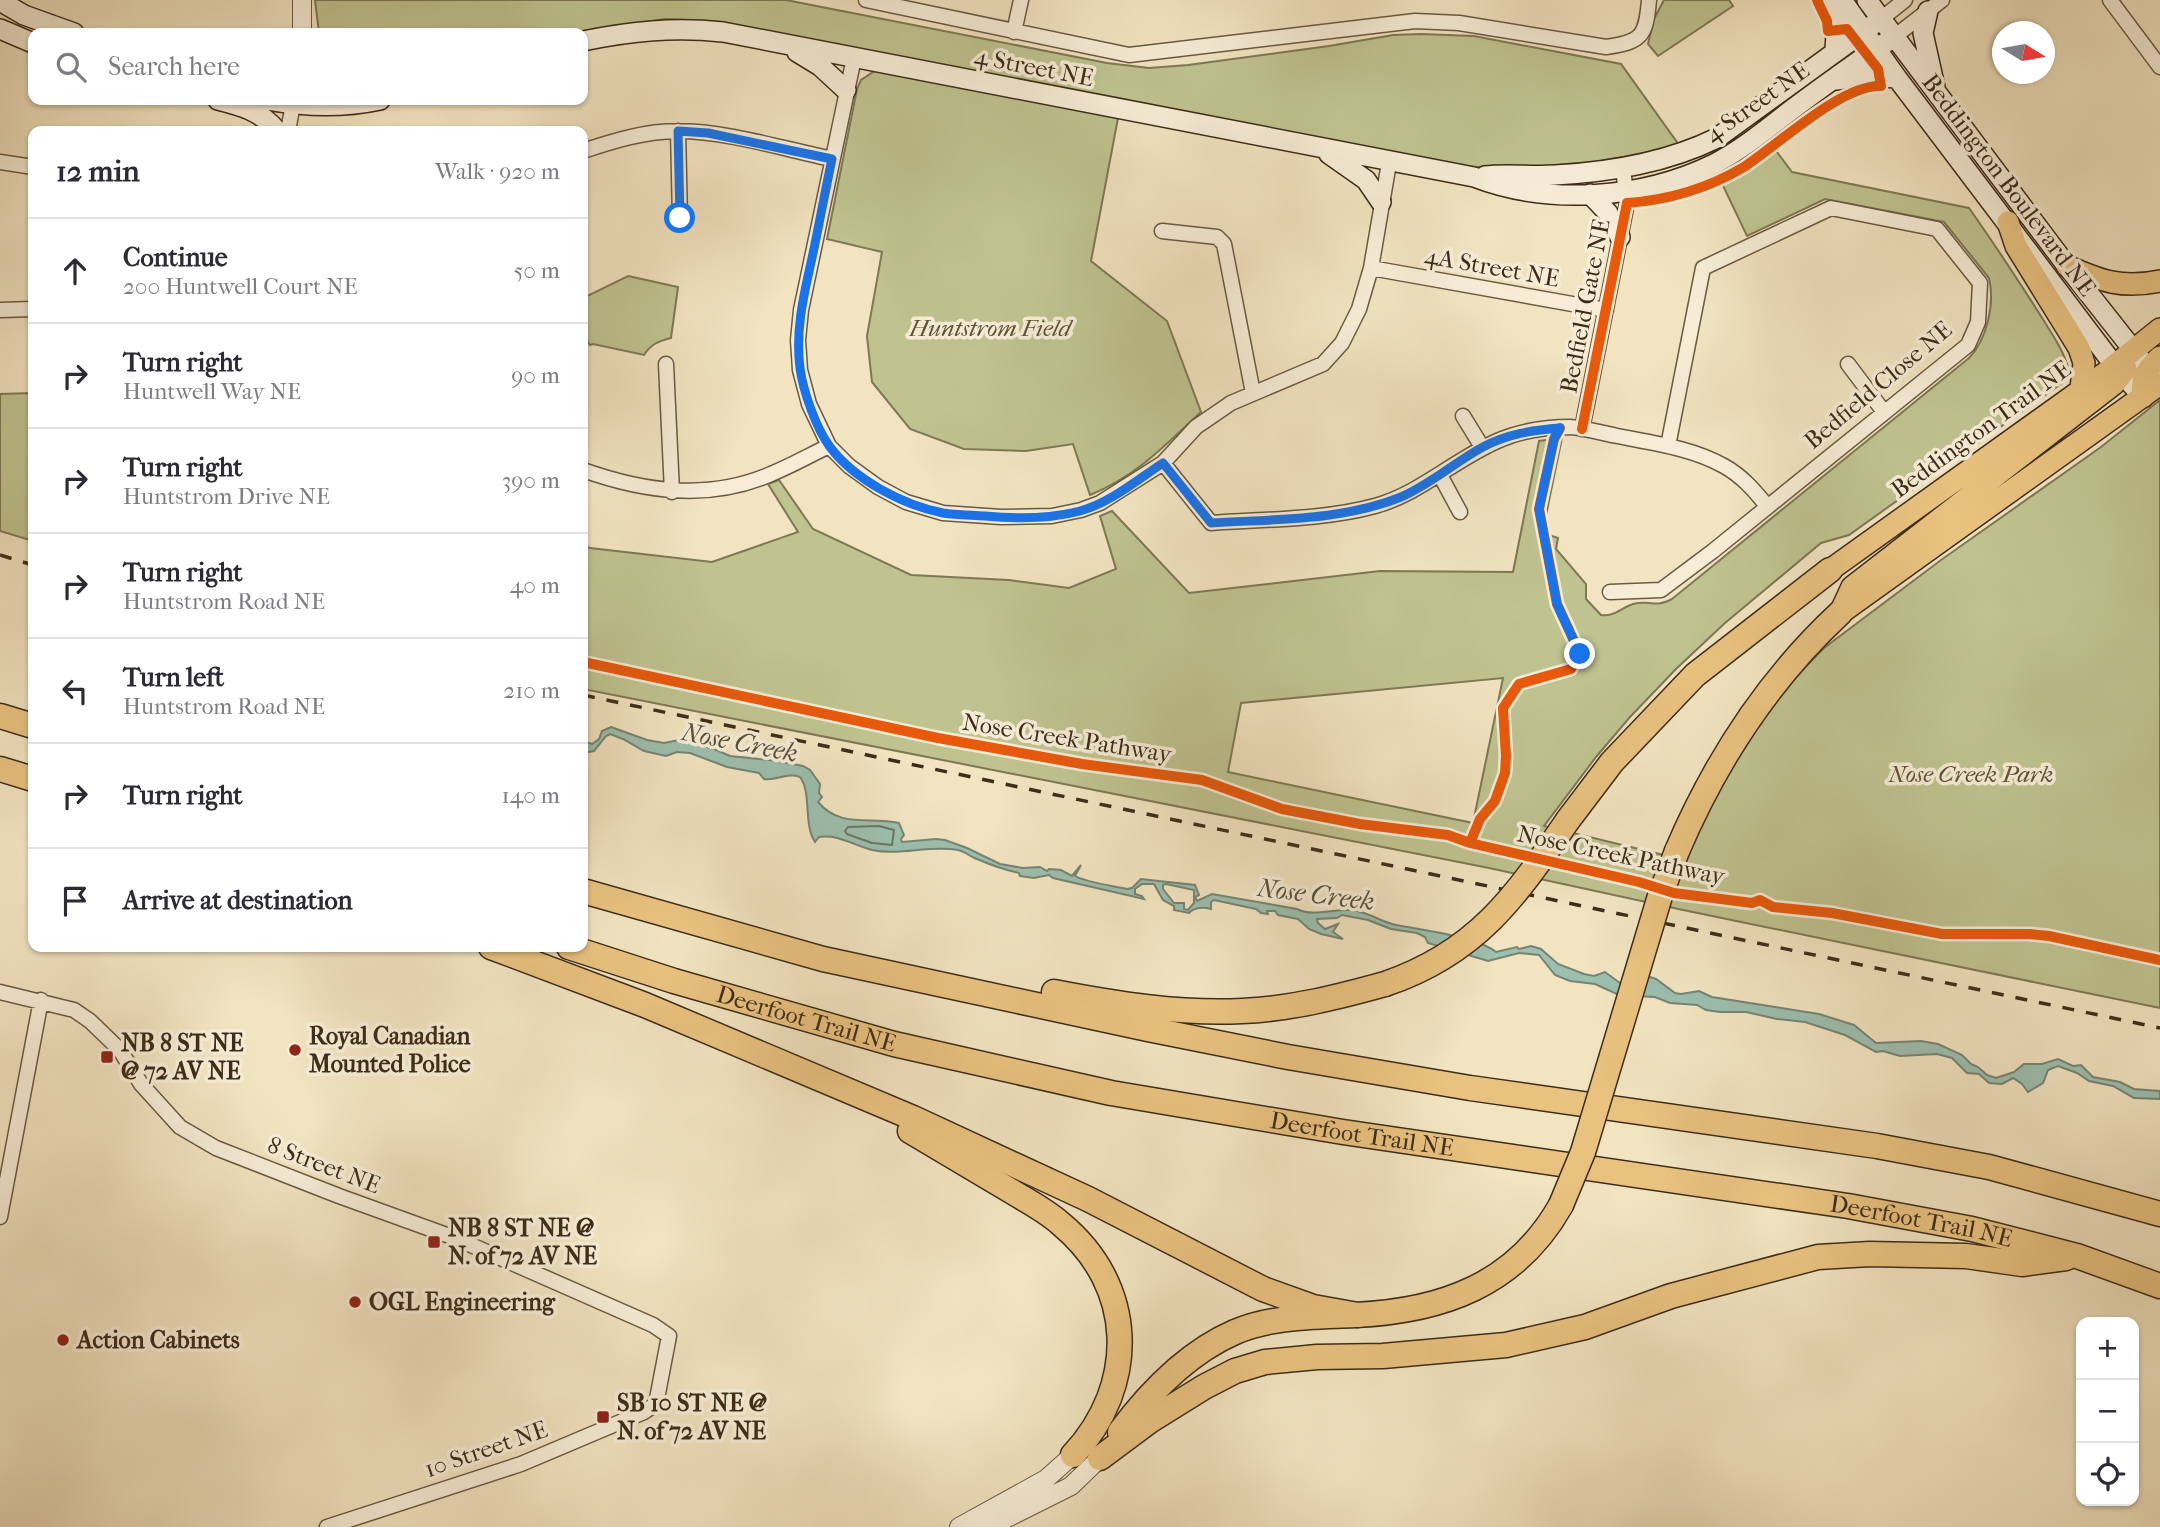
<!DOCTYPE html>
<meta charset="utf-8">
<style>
body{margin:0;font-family:"IM FELL French Canon",serif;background:#f2f2f3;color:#2b2b33}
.controls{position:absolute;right:21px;bottom:21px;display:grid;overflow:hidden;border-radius:14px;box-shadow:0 2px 5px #0004}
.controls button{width:63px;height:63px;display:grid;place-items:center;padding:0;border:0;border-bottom:2px solid #e1e1e2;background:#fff;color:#2b2b33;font:35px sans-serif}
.compass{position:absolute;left:1992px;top:21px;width:63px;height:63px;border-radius:50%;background:#fff;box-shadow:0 2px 5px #0004;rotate:101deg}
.stop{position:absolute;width:21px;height:21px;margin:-16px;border:5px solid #1a73e8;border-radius:50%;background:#fff}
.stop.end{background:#1a73e8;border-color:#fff;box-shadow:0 2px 7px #0008}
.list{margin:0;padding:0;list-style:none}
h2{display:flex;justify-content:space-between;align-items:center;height:91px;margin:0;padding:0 28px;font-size:30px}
h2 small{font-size:23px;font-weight:400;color:#7c7c81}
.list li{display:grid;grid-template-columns:46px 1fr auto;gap:21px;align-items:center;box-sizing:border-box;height:105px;padding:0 28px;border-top:2px solid #e1e1e2}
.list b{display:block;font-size:26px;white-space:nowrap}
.list p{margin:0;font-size:23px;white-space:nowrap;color:#7c7c81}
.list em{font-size:23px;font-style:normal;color:#7c7c81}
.icon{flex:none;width:38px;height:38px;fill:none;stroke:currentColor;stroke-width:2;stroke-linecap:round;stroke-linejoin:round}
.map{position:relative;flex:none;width:2160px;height:1527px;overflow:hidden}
.search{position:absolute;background:#fff;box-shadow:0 2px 5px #0004;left:28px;top:28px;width:560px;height:77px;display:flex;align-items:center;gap:18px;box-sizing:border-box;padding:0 24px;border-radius:14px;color:#7c7c81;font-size:26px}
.panel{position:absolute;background:#fff;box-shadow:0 2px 5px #0004;left:28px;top:126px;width:560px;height:826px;border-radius:14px}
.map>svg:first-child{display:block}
.green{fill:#bfc390;stroke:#7e7854;stroke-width:2;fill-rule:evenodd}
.water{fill:#9cbfaf;stroke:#768473;stroke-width:2;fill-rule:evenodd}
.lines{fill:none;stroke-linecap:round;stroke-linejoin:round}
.shore{stroke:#6c7664;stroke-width:2}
.minor-casing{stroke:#6a5a42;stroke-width:17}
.tertiary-casing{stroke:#6a5a42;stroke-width:20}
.secondary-casing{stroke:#3d2c18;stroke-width:22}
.primary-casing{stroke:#3d2c18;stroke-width:24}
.motorway-casing{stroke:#3d2c18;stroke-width:27}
.minor{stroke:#f7edd7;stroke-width:14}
.tertiary{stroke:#f7edd7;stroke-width:18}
.secondary{stroke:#f7edd7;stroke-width:19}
.primary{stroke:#e9c280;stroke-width:21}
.motorway{stroke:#e9c280;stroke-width:24}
.rail{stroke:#3d2c18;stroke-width:3.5;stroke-dasharray:12 12;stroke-linecap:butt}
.motorway-bridge-casing{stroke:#3d2c18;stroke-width:27;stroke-linecap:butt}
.motorway-bridge{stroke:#e9c280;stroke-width:24}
.cycleway-casing{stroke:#f7edd7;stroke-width:15}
.cycleway{stroke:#e8590c;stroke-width:10}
.route{stroke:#1a73e8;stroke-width:9}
.poi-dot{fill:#8f2418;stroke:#f7edd7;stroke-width:2.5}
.labels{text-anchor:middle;stroke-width:7;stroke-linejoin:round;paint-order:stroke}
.street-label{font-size:24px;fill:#3d2c18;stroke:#f7edd7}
.park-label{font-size:24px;font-style:italic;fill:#5e5236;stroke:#f7edd7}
.poi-label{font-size:24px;font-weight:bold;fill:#3d2c18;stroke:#f7edd7;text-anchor:start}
.water-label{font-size:26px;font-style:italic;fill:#55513e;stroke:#f7edd7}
</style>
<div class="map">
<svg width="2160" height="1527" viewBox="0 0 2160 1527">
<rect width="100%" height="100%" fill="#f2e4c1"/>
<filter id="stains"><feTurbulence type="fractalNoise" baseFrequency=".00286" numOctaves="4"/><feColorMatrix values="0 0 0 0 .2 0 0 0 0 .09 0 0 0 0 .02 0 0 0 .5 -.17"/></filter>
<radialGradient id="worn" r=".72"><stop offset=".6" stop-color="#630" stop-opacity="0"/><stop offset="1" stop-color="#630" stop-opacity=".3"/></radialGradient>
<path class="green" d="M315,0H786L1107,63L1149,68L1188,65L1329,46L1393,35L1421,34L1474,36L1621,64L1679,145C1615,161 1541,173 1475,167C1452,165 1428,159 1405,156L712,21L665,19L569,33H319Z
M1664,0H1729L1733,6L1658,56L1648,44L1654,19Z
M876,70L1118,118L1091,261L1167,321L1201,412C1165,445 1137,476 1090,495L1073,444L1026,451L964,449L910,429L872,382L867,336L882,252L827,239L857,89L861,80Z
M1768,140L1792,172L1969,208C1993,242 2016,277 2039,313C2050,331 2064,350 2069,371L2062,383L1849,535L1821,543L1725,623L1676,669L1630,717L1596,757L1544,826L1680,859L1698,820L1779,694L1824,648L1941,560L2101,447L2160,400V1008L1683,910L1489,868L583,689V544L590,548L712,562L798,532L768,484L779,480L813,529L911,575L1009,580L1069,588L1116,569L1100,516L1112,511L1189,593L1380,571L1513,572L1539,441L1562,438L1545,520L1549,535L1558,538L1556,549L1586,584V599L1601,615C1614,617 1621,608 1633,604C1650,599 1653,609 1672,599L1969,358C1987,340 1995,303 1989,278L1944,222L1825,199L1747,236L1716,171ZM1503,678L1473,823L1228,772L1241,703Z
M628,276L678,287L671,338C659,341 651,344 644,355L593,344L590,345L583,334V298Z
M33,393V541L0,531V394Z"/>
<path class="water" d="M611,727L647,740L664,743L679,740L714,749L730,756L778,761L803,766L810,770L820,784L819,793L822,797L818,802C841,829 869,816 899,823L904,835L901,839L902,842L936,839L945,840L967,848L1000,864L1023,868L1040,867L1047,871L1049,869L1061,870L1072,876L1081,865L1075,876C1085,882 1113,886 1127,889L1132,888L1141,879L1195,885L1199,895L1195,897L1197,901L1212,894L1297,909C1312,917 1333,909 1350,910C1368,911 1380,922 1396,925C1422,930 1475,936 1496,952L1517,947L1519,949L1531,946L1541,949L1558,964L1584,974L1594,976L1605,972L1620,983L1639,977H1650L1656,979L1675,993L1681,994L1699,991L1712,997L1819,1014L1854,1025L1876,1043L1921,1041L1938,1044L1962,1055L1971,1064L1978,1067L1987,1075L1996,1078L2014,1072L2024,1064H2042L2058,1059L2073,1066L2081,1065L2093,1077L2120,1082L2134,1089L2160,1091V1099L2134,1098L2113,1086L2089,1081L2077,1073L2058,1066L2048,1070L2043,1083L2028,1092L2022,1084L2013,1078L2002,1084L1989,1083L1979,1074L1967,1073L1952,1058L1937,1054L1900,1056L1883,1051L1876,1052L1845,1035L1805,1022L1777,1019L1746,1012H1720L1706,1010L1697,1005L1670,1003L1655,997L1619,995L1595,984L1570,981L1555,975L1539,955L1519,953L1488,961L1428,943L1425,937L1417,933L1391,929L1368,920L1342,915L1337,918L1317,919L1318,923L1325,929L1338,924L1333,932L1343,939L1321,934L1309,929L1298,919L1278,915L1275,911H1267L1268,914L1261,913L1256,909L1214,900L1211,902V909C1204,907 1194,907 1189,913L1174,910V906L1163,900L1154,884H1142L1135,889V894L1142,896L1144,899L1053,878L1049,875L1034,878L1020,876L1019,873C1005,870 991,865 977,859C971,857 964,851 958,850C929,845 899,856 872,850C853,845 838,834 819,837L815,842C803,824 812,793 800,777C788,772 777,781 764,779L759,773L727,767L690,753L677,752L666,756L644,751L623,739L610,734L606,736L594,751L583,753V741L592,744L599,739L602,731ZM1166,884L1194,890V903L1188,910L1184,909V903H1174L1163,889V885Z"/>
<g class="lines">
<path class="shore" d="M879,826L894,830L892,845L872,843L847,834L845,831L848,827Z"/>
<defs>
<path id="minor" d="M866,0L1129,55L1415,21L1459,23L1606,47C1642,42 1646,36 1649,0
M2110,0L2160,67
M1881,19L1905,0
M1014,32L1021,0
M1894,37L1942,0
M854,58L801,310L798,340L800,370L809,404L829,446L849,466L878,487L906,502L943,513L1001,517L1052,516L1081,510L1100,503L1163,463L1196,427L1231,403L1323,364L1342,343L1359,309L1371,268L1389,163
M288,131L293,104
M678,131L680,218
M583,151C613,141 645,131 678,131C726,131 784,149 832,159
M0,162L33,167
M1162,231L1217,237L1224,244L1253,393
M1371,268L1606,310
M0,310L33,309
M666,364L672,492
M1848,364L1884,412
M1463,416L1482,447
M1582,429L1627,203L1623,168
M1163,463L1211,523C1265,519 1323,520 1375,506C1422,493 1457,457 1502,439C1522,431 1548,427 1570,427C1585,428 1602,433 1617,436C1653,443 1692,448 1724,466C1742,476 1754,490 1767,506
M583,470C645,492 709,501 771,474C791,466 810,455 829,446
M1440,475L1460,512
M1610,592L1661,590L1713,551L1968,345L1978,322L1980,283L1937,229L1831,208L1703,268L1668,446
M0,992L74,1010L90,1021L120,1050L141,1084L180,1127L216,1148L339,1196L455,1238L653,1325L669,1336L656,1404L644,1412L521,1464L327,1527
M0,1217L41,1000"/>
<path id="tertiary" d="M302,0V33
M959,1527L1046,1479L1073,1455
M977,1527L997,1523L1071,1486L1100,1458"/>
<path id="secondary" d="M1830,0L1837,18L1835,50
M1842,0L1897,78L2114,365L2143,397
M1867,0L2067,266L2157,380
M0,1L24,15L74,33
M1928,11L1923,33L1935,87
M0,29L33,43
M583,41C632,31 673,27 723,32L1474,177C1549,206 1642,199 1714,164C1744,149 1771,125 1798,105C1829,82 1861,59 1894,37
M797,52L820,66L846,90
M1836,80L1867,76L1897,78
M218,100C242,106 261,111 277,131
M267,100C305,107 343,108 380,100
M1329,154L1366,180L1381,202
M1485,176C1508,173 1532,177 1555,175C1611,172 1666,163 1717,138L1874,24
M1590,194L1608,213L1620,237"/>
<path id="primary" d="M2008,222L2016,246L2079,348L2084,363L2081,388
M2067,266C2101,281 2122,289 2160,281
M2143,397C2140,378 2147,369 2160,357
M1830,570L2105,373L2160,329
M1842,612L2160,384
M1840,613L1852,587L2114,384L2126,369"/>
<g id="motorway">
<path d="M0,716L33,726"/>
<path d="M0,769L33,779"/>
<path d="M1568,820L1612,762L1695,675L1830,570"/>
<path d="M1677,851C1715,762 1769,679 1840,613"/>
<path d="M583,891L823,959L1148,1029L1288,1057L1470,1088L1877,1146L1989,1167L2160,1214"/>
<path d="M491,947L645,1005L913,1118L1088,1199L1263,1289L1313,1307L1358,1315"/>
<path id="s1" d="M569,947L674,981L894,1044L1111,1093L1343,1132L1848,1206L1972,1229L2077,1256L2160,1286"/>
<path d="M1054,992C1116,1004 1179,1014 1242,1011C1291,1009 1338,997 1385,984"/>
<path d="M910,1131C945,1152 981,1173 1016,1194C1031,1203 1048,1212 1061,1224C1136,1286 1138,1385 1073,1455"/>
<path d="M1120,1432C1149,1393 1189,1352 1235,1332C1272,1316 1315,1317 1355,1315C1442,1311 1516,1285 1561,1205"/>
<path d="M1100,1458L1151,1420L1204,1387L1235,1371L1265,1362L1317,1357L1383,1356L1506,1345L1585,1327L1671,1296L1818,1257L1870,1254L1966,1256L2022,1264L2066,1258"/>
</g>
</defs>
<use href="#minor" class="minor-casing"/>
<use href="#tertiary" class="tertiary-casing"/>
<use href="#secondary" class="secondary-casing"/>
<use href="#primary" class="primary-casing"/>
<use href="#motorway" class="motorway-casing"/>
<use href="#minor" class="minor"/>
<use href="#tertiary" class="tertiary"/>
<use href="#secondary" class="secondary"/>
<use href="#primary" class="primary"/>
<use href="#motorway" class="motorway"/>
<path class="rail" d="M0,555L33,565
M583,695L2160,1028"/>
<defs>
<path id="motorway-bridge" d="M1385,984C1477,953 1516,896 1568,820
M1561,1205L1583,1152L1660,896L1677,851"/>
</defs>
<use href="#motorway-bridge" class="motorway-bridge-casing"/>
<use href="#motorway-bridge" class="motorway-bridge"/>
<defs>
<path id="cycleway" d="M1582,429L1627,203C1669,200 1707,189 1744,167C1778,145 1842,84 1881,86L1878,69L1847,29L1828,31L1827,21L1817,0
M583,662L938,738L1082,764L1202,780L1282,809L1360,824L1448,835L1470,843L1639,882L1674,893L1752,903L1760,900L1773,907L1832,913L1942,934H2030L2049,936L2160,960
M1470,843L1480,819L1495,801L1505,773L1506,756L1503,708L1519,684L1571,669L1580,654L1557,604L1539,509L1554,439L1560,428"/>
</defs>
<use href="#cycleway" class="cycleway-casing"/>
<use href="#cycleway" class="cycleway"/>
</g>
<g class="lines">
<path class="route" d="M680,218L678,131L708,133L832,159C825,192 819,225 812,258C804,294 795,330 800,368C803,391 816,428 830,447C855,480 903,505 943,513C957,515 971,515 985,516C1016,519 1050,519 1080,511C1110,503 1137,480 1163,463L1211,523C1273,519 1342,521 1401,497C1431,484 1455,462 1483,447C1507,434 1533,430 1560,428L1554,439L1539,509L1557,604L1580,654"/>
</g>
<g class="poi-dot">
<circle cx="295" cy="1050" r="7"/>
<rect x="100" y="1050" width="14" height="14" rx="3.5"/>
<rect x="427" y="1235" width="14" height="14" rx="3.5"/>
<circle cx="355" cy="1302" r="7"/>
<circle cx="63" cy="1340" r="7"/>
<rect x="596" y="1410" width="14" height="14" rx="3.5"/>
</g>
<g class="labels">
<g class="street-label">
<text transform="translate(1034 67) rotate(11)" y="8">4 Street NE</text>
<text transform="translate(1757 102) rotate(-35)" y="8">4 Street NE</text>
<text transform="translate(2009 185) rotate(53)" y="8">Beddington Boulevard NE</text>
<text transform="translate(1492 267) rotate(10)" y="8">4A Street NE</text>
<text transform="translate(1585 306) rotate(-79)" y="8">Bedfield Gate NE</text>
<text transform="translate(1878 385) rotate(-40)" y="8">Bedfield Close NE</text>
<text transform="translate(1981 429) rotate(-36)" y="8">Beddington Trail NE</text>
<text transform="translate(1067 738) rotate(9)" y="8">Nose Creek Pathway</text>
<text transform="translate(1621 855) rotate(12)" y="8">Nose Creek Pathway</text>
<text dy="8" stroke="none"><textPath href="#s1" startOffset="248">Deerfoot Trail NE</textPath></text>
<text dy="8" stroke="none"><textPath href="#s1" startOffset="816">Deerfoot Trail NE</textPath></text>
<text transform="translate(324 1165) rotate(21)" y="8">8 Street NE</text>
<text dy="8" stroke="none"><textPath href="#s1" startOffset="1382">Deerfoot Trail NE</textPath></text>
<text transform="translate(486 1449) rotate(-19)" y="8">10 Street NE</text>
</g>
<g class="park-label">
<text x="990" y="336">Huntstrom Field</text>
<text x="1971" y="782">Nose Creek Park</text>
</g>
<g class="poi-label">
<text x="309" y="1044">Royal Canadian<tspan x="309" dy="28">Mounted Police</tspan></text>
<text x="121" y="1051">NB 8 ST NE<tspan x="121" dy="28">@ 72 AV NE</tspan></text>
<text x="448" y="1236">NB 8 ST NE @<tspan x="448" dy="28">N. of 72 AV NE</tspan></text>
<text x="369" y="1310">OGL Engineering</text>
<text x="77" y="1348">Action Cabinets</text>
<text x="617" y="1411">SB 10 ST NE @<tspan x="617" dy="28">N. of 72 AV NE</tspan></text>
</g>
<g class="water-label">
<text transform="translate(740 742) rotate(11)" y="9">Nose Creek</text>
<text transform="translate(1316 894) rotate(7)" y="9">Nose Creek</text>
</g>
</g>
<rect width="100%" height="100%" filter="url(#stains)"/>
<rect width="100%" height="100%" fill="url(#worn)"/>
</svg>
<div class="controls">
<button>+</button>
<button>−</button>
<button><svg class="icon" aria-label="locate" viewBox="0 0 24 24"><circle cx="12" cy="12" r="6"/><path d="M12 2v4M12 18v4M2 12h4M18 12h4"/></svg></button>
</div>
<svg class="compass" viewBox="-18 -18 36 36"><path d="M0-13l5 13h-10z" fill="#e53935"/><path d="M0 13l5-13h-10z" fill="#7c7c81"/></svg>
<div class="stop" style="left:680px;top:218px"></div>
<div class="stop end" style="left:1580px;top:654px"></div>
<div class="search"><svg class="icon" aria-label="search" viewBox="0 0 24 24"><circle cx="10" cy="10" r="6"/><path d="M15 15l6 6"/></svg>Search here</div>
<section class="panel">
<h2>12 min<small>Walk · 920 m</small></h2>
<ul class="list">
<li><svg class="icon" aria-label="ahead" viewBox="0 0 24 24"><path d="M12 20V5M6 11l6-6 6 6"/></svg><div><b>Continue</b><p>200 Huntwell Court NE</p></div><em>50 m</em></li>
<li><svg class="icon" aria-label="right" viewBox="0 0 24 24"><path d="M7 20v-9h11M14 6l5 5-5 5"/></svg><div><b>Turn right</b><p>Huntwell Way NE</p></div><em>90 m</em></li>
<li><svg class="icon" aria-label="right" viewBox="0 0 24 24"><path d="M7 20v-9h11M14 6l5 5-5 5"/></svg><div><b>Turn right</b><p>Huntstrom Drive NE</p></div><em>390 m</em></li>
<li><svg class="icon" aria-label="right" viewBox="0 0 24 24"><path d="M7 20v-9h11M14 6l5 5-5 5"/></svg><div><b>Turn right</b><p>Huntstrom Road NE</p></div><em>40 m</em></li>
<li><svg class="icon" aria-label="left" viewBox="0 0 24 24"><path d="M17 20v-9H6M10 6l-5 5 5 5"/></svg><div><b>Turn left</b><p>Huntstrom Road NE</p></div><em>210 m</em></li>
<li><svg class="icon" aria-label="right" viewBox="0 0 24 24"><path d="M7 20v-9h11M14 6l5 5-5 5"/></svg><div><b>Turn right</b></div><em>140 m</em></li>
<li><svg class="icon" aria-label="arrive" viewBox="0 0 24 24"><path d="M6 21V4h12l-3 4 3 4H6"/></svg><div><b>Arrive at destination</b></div></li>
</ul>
</section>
</div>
